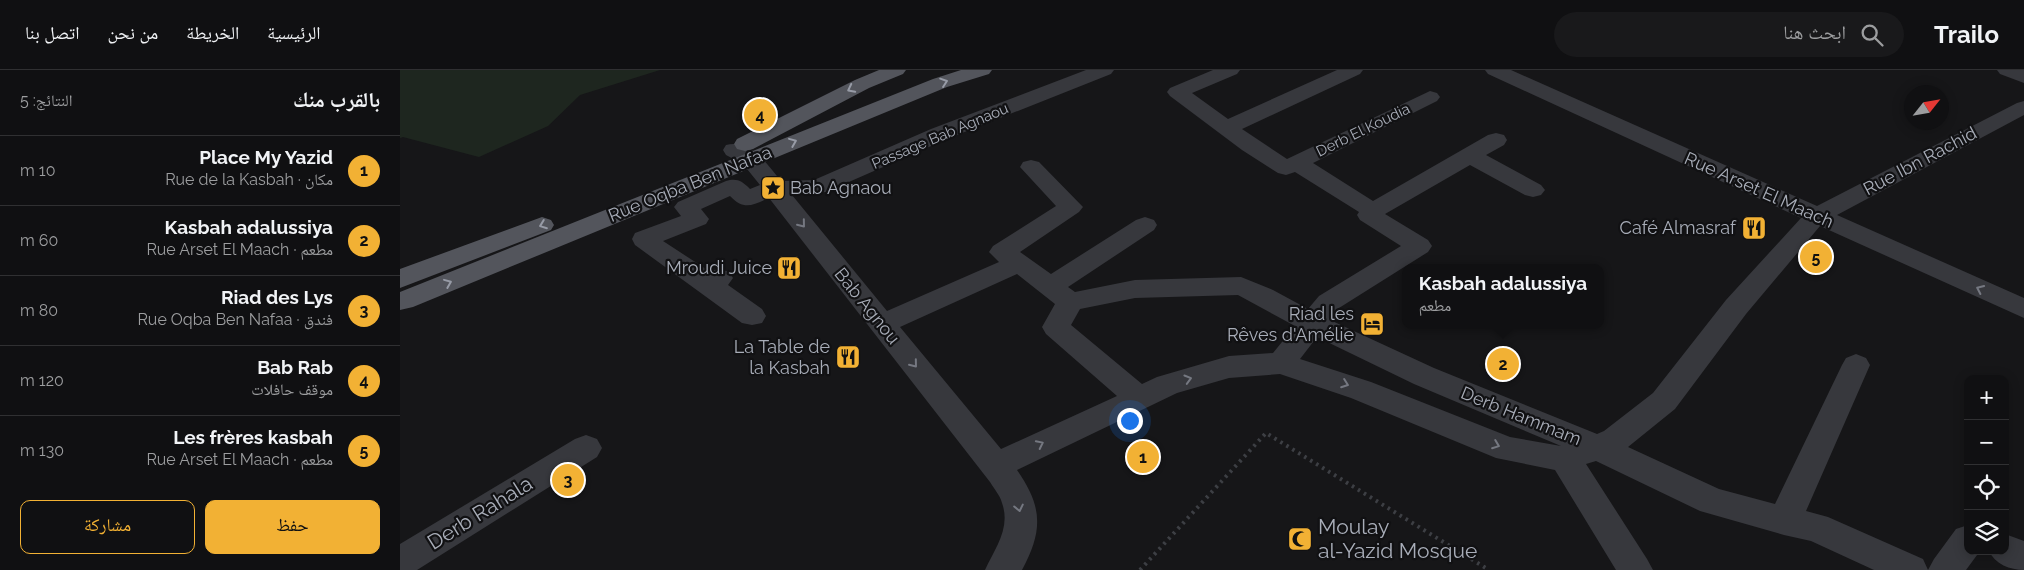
<!DOCTYPE html>
<html lang="ar">
<meta charset="utf-8">
<style>
body{margin:0;font-family:Raleway,"Noto Naskh Arabic",sans-serif;background:#19191b;color:#f1f3f6;direction:rtl}
.controls{position:absolute;right:15px;bottom:15px;display:grid;overflow:hidden;border-radius:10px;box-shadow:0 2px 12px #0003}
.controls button{width:45px;height:45px;display:grid;place-items:center;padding:0;border:0;border-bottom:1px solid #303032;background:#101012;color:#f1f3f6;font:25px sans-serif}
.compass{position:absolute;left:1504px;top:15px;width:45px;height:45px;border-radius:50%;background:#101012;box-shadow:0 2px 12px #0003;rotate:59deg}
.you{position:absolute;left:729px;top:350px;width:18px;height:18px;margin:-12px;border:4px solid #fff;border-radius:50%;background:#1a73e8;box-shadow:0 0 0 8px #1a73e833}
.badge{display:grid;place-items:center;width:32px;height:32px;border-radius:50%;background:#f2b134;color:#111;font-size:16px;font-weight:700}
.pin{position:absolute;translate:-50% -50%;border:2px solid #fff;box-shadow:0 1px 5px #0006}
.popup{position:absolute;left:1002px;top:194px;width:202px;height:65px;box-sizing:border-box;display:grid;place-content:center;border-radius:10px;background:#101012;filter:drop-shadow(0 1px 4px #0005);font-size:16px;white-space:nowrap;color:#9c9d9f}
.popup b{font-size:19px;color:#f1f3f6}
.popup::after{content:'';position:absolute;left:50%;top:100%;margin-left:-10px;border:10px solid transparent;border-top-color:#101012}
.list{margin:0;padding:0;list-style:none}
h2{display:flex;justify-content:space-between;align-items:center;height:65px;margin:0;padding:0 20px;font-size:21px}
h2 small{font-size:16px;font-weight:400;color:#9c9d9f}
.list li{display:grid;grid-template-columns:32px 1fr auto;gap:15px;align-items:center;box-sizing:border-box;height:70px;padding:0 20px;border-top:1px solid #303032}
.list b{display:block;font-size:19px;white-space:nowrap}
.list p{margin:0;font-size:16px;white-space:nowrap;color:#9c9d9f}
.list em{font-size:16px;font-style:normal;color:#9c9d9f}
.actions{display:flex;gap:10px;padding:15px 20px}
.actions a{flex:1;padding:11px 0;border:1px solid #f2b134;border-radius:10px;text-align:center;font-size:18px;color:#f2b134}
.actions .main{background:#f2b134;color:#111}
.icon{flex:none;width:28px;height:28px;fill:none;stroke:currentColor;stroke-width:2;stroke-linecap:round;stroke-linejoin:round}
.map{position:relative;flex:none;width:1624px;height:500px;overflow:hidden;direction:ltr}
header{display:flex;align-items:center;gap:30px;box-sizing:border-box;height:70px;padding:0 25px;background:#101012;border-bottom:1px solid #303032}
header strong{font-size:24px}
nav{display:flex;gap:28px;margin-inline-start:auto;font-size:18px}
.search{width:350px;height:45px;background:#19191b;display:flex;align-items:center;gap:12px;box-sizing:border-box;padding:0 18px;border-radius:28px;color:#9c9d9f;font-size:19px}
main{display:flex}
aside{flex:1;background:#101012}
.map>svg:first-child{display:block}
.green{fill:#1e261f}
.lines{fill:none;stroke-linecap:round;stroke-linejoin:round}
.path{stroke:#3d3f44;stroke-width:4;stroke-dasharray:2.5 4.5;stroke-linecap:butt}
.minor{fill:#37383d;fill-rule:evenodd}
.major{fill:#53555c;fill-rule:evenodd}
.oneway{stroke:#979ba6}
.oneway2{stroke:#757881}
.labels{text-anchor:middle;stroke-width:4.5;stroke-linejoin:round;paint-order:stroke}
.far-street-label{font-size:15px;fill:#a8adb8;stroke:#111113}
.street-label{font-size:18px;fill:#a8adb8;stroke:#111113}
.poi-label{font-size:18px;fill:#a8adb8;stroke:#111113;text-anchor:end}
.near-street-label{font-size:21px;fill:#a8adb8;stroke:#111113}
.near-poi-label{font-size:21px;fill:#a8adb8;stroke:#111113;text-anchor:start}
</style>
<header>
<strong>Trailo</strong>
<div class="search"><svg class="icon" aria-label="search" viewBox="0 0 24 24"><circle cx="10" cy="10" r="6"/><path d="M15 15l6 6"/></svg>ابحث هنا</div>
<nav><a>الرئيسية</a><a>الخريطة</a><a>من نحن</a><a>اتصل بنا</a></nav>
</header>
<main>
<div class="map">
<svg width="1624" height="500" viewBox="0 0 1624 500">
<rect width="100%" height="100%" fill="#161618"/>
<path class="green" d="M0,0H260L180,25L148,56L79,87L3,67L0,68Z"/>
<g class="lines">
<path class="path" d="M740,500L866,363L1089,500"/>
<path class="minor" d="M686,0H714L711,4L547,69L426,122L392,125L487,241L599,192L589,182L593,176L656,136L620,97L623,92L631,90L639,92L683,137L679,142L620,182L651,204L736,150L745,147L754,150L757,155L754,160L668,217L675,222L735,210L841,207L873,220L908,239L919,226L1001,176L960,150L957,145L959,142L895,102L886,105L878,103L842,80L770,26L767,22L770,18L813,0H840L837,4L792,23L828,49L937,0H963L960,4L842,59L887,89L1030,21L1037,23L1040,27L1037,31L913,93L973,131L1088,65L1096,63L1104,65L1107,70L1104,75L1086,85L1141,115L1145,120L1141,125L1133,127L1125,125L1070,95L985,144L1028,170L1032,176L1028,182L939,238L930,250L1034,298L1197,364L1204,361L1253,323L1326,230L1401,148L1088,4L1085,0H1111L1417,136L1617,33L1624,31V45L1437,145L1624,228V248L1420,156L1346,244L1275,339L1228,377L1319,419L1375,434L1442,295L1446,288L1456,284L1466,288L1470,295L1406,441L1428,447L1523,489L1528,500L1534,489L1556,459L1568,455V481H1580L1566,500H1474L1411,471L1384,465L1300,441L1196,391L1186,394L1247,489L1253,500H1216L1155,400L1096,388L951,328L880,304L829,308L777,323L617,400C643,437 643,461 622,500H585C595,478 611,458 602,433C600,425 594,419 590,412L369,128C353,135 344,141 330,126L301,139L309,149L306,154L263,171L309,201L320,199L329,202L333,208L328,215L362,239L366,246L362,253L352,255L342,253L235,175L232,169L235,163L281,146L274,137L278,132L326,111C337,108 342,111 350,119L360,115L343,94L326,85L323,80L326,75C351,69 367,94 381,111L414,110L531,59ZM617,204L655,234L642,257L646,264L717,326L601,379L500,257ZM838,225L895,256L873,283L829,286L757,307L742,314L671,255L680,239L735,228ZM917,267L1014,314L1161,376L1110,367L971,312L900,289Z
M1597,0H1624V13L1600,4Z
M186,365L197,369L202,378L197,387L17,500H0V474L175,369Z
M1605,464L1624,471V500C1610,500 1595,494 1589,481H1605Z"/>
<path class="major" d="M479,0H506L503,4L469,18L353,79L345,81L337,79L334,74L337,69L455,10Z
M561,0H592L589,4L547,17L13,237L0,240V222L533,9Z
M142,147L151,150L154,155L151,160L0,218V199Z"/>
</g>
<defs><path id="oneway-chevron" d="M-2-3.5L2.5 0L-2 3.5" fill="none" stroke-width="1.6" stroke-linecap="round" stroke-linejoin="round" transform="scale(1.25)"/></defs>
<g class="oneway">
<use href="#oneway-chevron" transform="translate(544 12) rotate(-19)"/>
<use href="#oneway-chevron" transform="translate(451 19) rotate(153)"/>
<use href="#oneway-chevron" transform="translate(393 72) rotate(-22)"/>
<use href="#oneway-chevron" transform="translate(143 155) rotate(159)"/>
<use href="#oneway-chevron" transform="translate(48 213) rotate(-22)"/>
</g>
<g class="oneway2">
<use href="#oneway-chevron" transform="translate(402 154) rotate(51)"/>
<use href="#oneway-chevron" transform="translate(1580 219) rotate(-155)"/>
<use href="#oneway-chevron" transform="translate(514 294) rotate(51)"/>
<use href="#oneway-chevron" transform="translate(788 309) rotate(-16)"/>
<use href="#oneway-chevron" transform="translate(945 314) rotate(20)"/>
<use href="#oneway-chevron" transform="translate(640 374) rotate(-26)"/>
<use href="#oneway-chevron" transform="translate(1096 375) rotate(21)"/>
<use href="#oneway-chevron" transform="translate(619 438) rotate(78)"/>
</g>
<defs>
<symbol id="sight-square" viewBox="-11 -11 22 22"><rect x="-9" y="-9" width="18" height="18" rx="4" fill="#f2b134" stroke="#111113"/><path d="M0-6L1.8-2.2L6-1.7L2.9 1.2L3.7 5.4L0 3.3L-3.7 5.4L-2.9 1.2L-6-1.7L-1.8-2.2Z" fill="#111"/></symbol>
<symbol id="restaurant-square" viewBox="-11 -11 22 22"><rect x="-9" y="-9" width="18" height="18" rx="4" fill="#f2b134" stroke="#111113"/><path d="M-5-6h1v4h1v-4h1v4h1v-4h1v5L-1.5 .5V6h-2V.5L-5-1ZM5-6V6H3V1.5H1.5Q1.5-4 5-6Z" fill="#111"/></symbol>
<symbol id="hotel-square" viewBox="-11 -11 22 22"><rect x="-9" y="-9" width="18" height="18" rx="4" fill="#f2b134" stroke="#111113"/><path d="M-6-4.5h1.5V1H6V5H4.5V3h-9V5H-6ZM-4 0a1.8 1.8 0 1 1 3.6 0ZM.5 0V-2.5h3Q6-2.5 6 0Z" fill="#111"/></symbol>
<symbol id="mosque-square" viewBox="-11 -11 22 22"><rect x="-9" y="-9" width="18" height="18" rx="4" fill="#f2b134" stroke="#111113"/><path d="M3.5-4.9A6 6 0 1 0 3.5 4.9A5 5 0 1 1 3.5-4.9Z" fill="#111"/></symbol>
</defs>
<g fill-rule="evenodd">
<use href="#sight-square" x="359" y="104" width="28" height="28"/>
<use href="#restaurant-square" x="1340" y="144" width="28" height="28"/>
<use href="#restaurant-square" x="375" y="184" width="28" height="28"/>
<use href="#hotel-square" x="958" y="240" width="28" height="28"/>
<use href="#restaurant-square" x="434" y="273" width="28" height="28"/>
<use href="#mosque-square" x="886" y="455" width="28" height="28"/>
</g>
<g class="labels">
<g class="far-street-label">
<text transform="translate(963 60) rotate(-26)" y="5">Derb El Koudia</text>
<text transform="translate(540 66) rotate(-23)" y="5">Passage Bab Agnaou</text>
</g>
<g class="street-label">
<text transform="translate(1520 91) rotate(-28)" y="6">Rue Ibn Rachid</text>
<text transform="translate(290 114) rotate(-22)" y="6">Rue Oqba Ben Nafaa</text>
<text transform="translate(1359 120) rotate(24)" y="6">Rue Arset El Maach</text>
<text transform="translate(467 236) rotate(51)" y="6">Bab Agnou</text>
<text transform="translate(1121 346) rotate(22)" y="6">Derb Hammam</text>
</g>
<g class="poi-label">
<text x="390" y="124" text-anchor="start">Bab Agnaou</text>
<text x="1336" y="164">Café Almasraf</text>
<text x="372" y="204">Mroudi Juice</text>
<text x="954" y="250">Riad les<tspan x="954" dy="21">Rêves d'Amélie</tspan></text>
<text x="430" y="283">La Table de<tspan x="430" dy="21">la Kasbah</tspan></text>
</g>
<g class="near-street-label">
<text transform="translate(80 443) rotate(-32)" y="7">Derb Rahala</text>
</g>
<g class="near-poi-label">
<text x="918" y="464">Moulay<tspan x="918" dy="24">al-Yazid Mosque</tspan></text>
</g>
</g>
</svg>
<div class="controls">
<button>+</button>
<button>−</button>
<button><svg class="icon" aria-label="locate" viewBox="0 0 24 24"><circle cx="12" cy="12" r="6"/><path d="M12 2v4M12 18v4M2 12h4M18 12h4"/></svg></button>
<button><svg class="icon" aria-label="layers" viewBox="0 0 24 24"><path d="M12 4l9 5-9 5-9-5zM3 14l9 5 9-5"/></svg></button>
</div>
<svg class="compass" viewBox="-18 -18 36 36"><path d="M0-13l5 13h-10z" fill="#e53935"/><path d="M0 13l5-13h-10z" fill="#9c9d9f"/></svg>
<div class="you"></div>
<div class="pin badge" style="left:743px;top:387px">1</div>
<div class="pin badge" style="left:1103px;top:294px">2</div>
<div class="popup"><b>Kasbah adalussiya</b>مطعم</div>
<div class="pin badge" style="left:168px;top:410px">3</div>
<div class="pin badge" style="left:360px;top:45px">4</div>
<div class="pin badge" style="left:1416px;top:187px">5</div>
</div>
<aside>
<h2>بالقرب منك<small>النتائج: 5</small></h2>
<ul class="list">
<li><span class="badge">1</span><div><b>Place My Yazid</b><p>مكان · Rue de la Kasbah</p></div><em>10 m</em></li>
<li><span class="badge">2</span><div><b>Kasbah adalussiya</b><p>مطعم · Rue Arset El Maach</p></div><em>60 m</em></li>
<li><span class="badge">3</span><div><b>Riad des Lys</b><p>فندق · Rue Oqba Ben Nafaa</p></div><em>80 m</em></li>
<li><span class="badge">4</span><div><b>Bab Rab</b><p>موقف حافلات</p></div><em>120 m</em></li>
<li><span class="badge">5</span><div><b>Les frères kasbah</b><p>مطعم · Rue Arset El Maach</p></div><em>130 m</em></li>
</ul>
<div class="actions"><a class="main">حفظ</a><a>مشاركة</a></div>
</aside>
</main>
